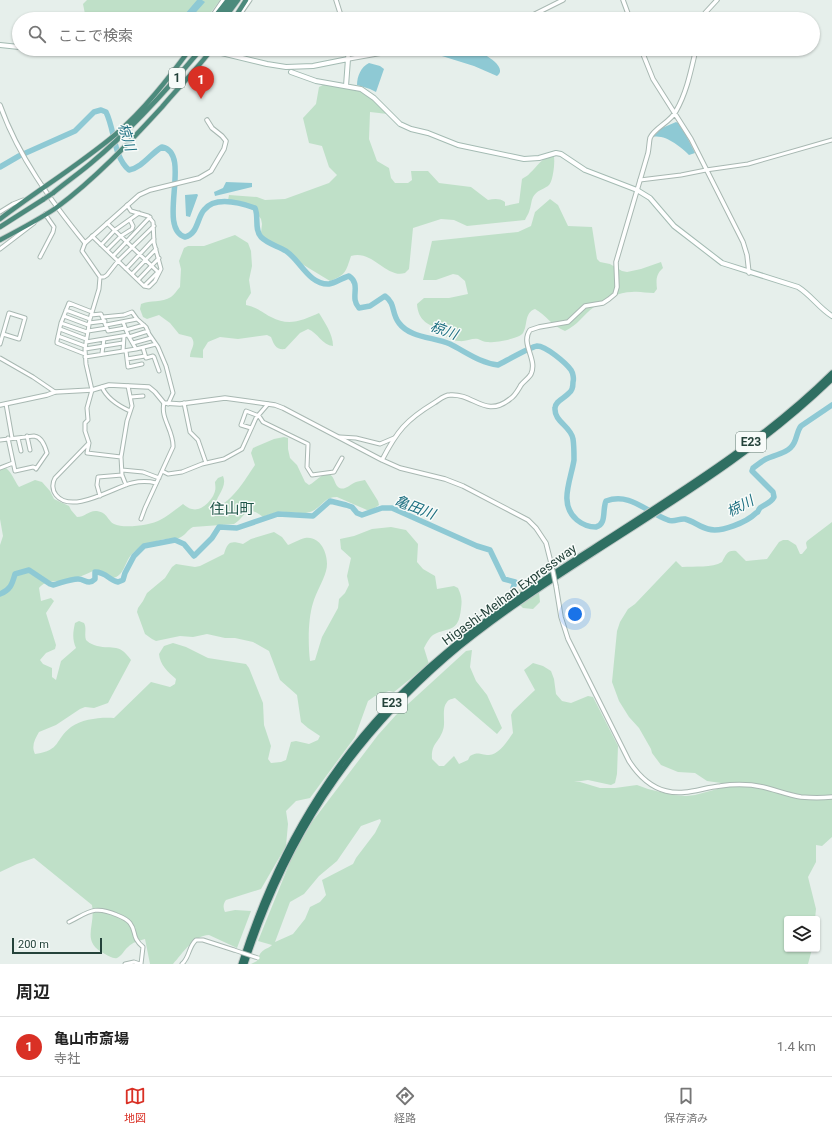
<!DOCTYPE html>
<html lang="ja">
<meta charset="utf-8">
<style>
body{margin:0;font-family:Roboto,"Noto Sans JP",sans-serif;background:#f6f6f6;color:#222}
.controls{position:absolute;right:12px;bottom:12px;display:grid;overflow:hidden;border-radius:4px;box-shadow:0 1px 3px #0004}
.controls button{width:36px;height:36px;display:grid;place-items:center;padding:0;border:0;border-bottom:1px solid #e0e0e0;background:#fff;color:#222;font:20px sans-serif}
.scale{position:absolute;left:12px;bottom:10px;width:90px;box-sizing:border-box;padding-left:4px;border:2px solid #24423a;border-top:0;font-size:11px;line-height:14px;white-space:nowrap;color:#24423a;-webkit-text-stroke:3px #f7fbf9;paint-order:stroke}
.you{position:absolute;left:575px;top:614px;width:14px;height:14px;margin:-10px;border:3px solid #fff;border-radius:50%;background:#1a73e8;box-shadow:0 0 0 6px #1a73e833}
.badge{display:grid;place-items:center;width:26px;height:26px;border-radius:50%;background:#d93025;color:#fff;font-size:13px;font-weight:700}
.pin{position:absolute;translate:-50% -33px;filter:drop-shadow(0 1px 2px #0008)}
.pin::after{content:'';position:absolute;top:21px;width:14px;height:12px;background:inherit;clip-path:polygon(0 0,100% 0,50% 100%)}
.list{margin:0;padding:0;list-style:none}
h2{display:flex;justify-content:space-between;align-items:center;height:52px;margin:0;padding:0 16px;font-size:17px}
h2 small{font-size:13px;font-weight:400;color:#767676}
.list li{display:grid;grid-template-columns:26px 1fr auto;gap:12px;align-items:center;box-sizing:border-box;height:60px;padding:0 16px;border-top:1px solid #e0e0e0}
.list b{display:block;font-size:15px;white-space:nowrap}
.list p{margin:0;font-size:13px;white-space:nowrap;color:#767676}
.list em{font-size:13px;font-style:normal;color:#767676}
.icon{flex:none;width:22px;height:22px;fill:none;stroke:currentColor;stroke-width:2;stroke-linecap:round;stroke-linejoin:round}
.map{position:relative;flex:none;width:832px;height:964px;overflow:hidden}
.search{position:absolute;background:#fff;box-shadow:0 1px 3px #0004;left:12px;right:12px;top:12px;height:44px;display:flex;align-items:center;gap:10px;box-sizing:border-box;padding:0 14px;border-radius:22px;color:#767676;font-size:15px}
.sheet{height:112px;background:#fff}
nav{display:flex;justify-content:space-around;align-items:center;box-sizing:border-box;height:56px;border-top:1px solid #e0e0e0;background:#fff;font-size:11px;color:#767676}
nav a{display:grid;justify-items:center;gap:2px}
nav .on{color:#d93025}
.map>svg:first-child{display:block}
.green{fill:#bfe0c8;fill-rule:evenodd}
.water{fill:#8ec9d4}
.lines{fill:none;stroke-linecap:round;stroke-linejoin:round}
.river{stroke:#8ec9d4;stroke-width:5.5}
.minor-casing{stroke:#a8b8b2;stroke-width:5}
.tertiary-casing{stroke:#a8b8b2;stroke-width:5.5}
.secondary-casing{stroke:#a4bbb3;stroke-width:6}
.trunk-casing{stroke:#c2cac8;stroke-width:6}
.motorway-casing{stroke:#c2cac8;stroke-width:7}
.minor{stroke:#fff;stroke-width:3}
.tertiary{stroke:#fff;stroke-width:3.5}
.secondary{stroke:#fff;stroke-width:4}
.trunk{stroke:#4c8a7c;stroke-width:4.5}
.motorway{stroke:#2f6f62;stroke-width:5}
.minor-bridge-casing{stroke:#a8b8b2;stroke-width:5;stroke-linecap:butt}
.tertiary-bridge-casing{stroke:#a8b8b2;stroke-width:5.5;stroke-linecap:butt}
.trunk-bridge-casing{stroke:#c2cac8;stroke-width:6;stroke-linecap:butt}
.minor-bridge{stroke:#fff;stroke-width:3}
.tertiary-bridge{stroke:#fff;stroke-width:3.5}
.trunk-bridge{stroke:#4c8a7c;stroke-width:4.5}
.labels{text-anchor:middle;stroke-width:3;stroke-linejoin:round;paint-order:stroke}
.shield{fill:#f7fbf9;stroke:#637a73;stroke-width:1}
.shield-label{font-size:12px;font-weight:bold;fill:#24423a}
.street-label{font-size:13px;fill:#24423a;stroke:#f7fbf9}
.water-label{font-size:14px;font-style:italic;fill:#1c6f80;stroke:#f7fbf9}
.quarter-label{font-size:15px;fill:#1f5548;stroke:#f7fbf9}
</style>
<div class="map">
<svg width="832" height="964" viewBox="0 0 832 964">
<rect width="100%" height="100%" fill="#e6efeb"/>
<path class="green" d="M87,0H220L206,19H86L83,4Z
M325,84L359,91L366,94L388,114L370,112L369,139L377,161L389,168L391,178L395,183H408L412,180L411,171H428L439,183L471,187L488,200C494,199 499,198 505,202V206L519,203L522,179C524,177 528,176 530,173C538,166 542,156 554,157C555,163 553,183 548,186C542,190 537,190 533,197C531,201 531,207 529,212C528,215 526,217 525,220L467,226L454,220L441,219L413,228L409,269L405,273C387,279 372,249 351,256C346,271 346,275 330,281L302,264L279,247L266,241L261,233L262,224L261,219L256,212L240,203L228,200L229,195L257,197L265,200L285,199L329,183L337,175L329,167L322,146L309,143L303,118L316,104L319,87Z
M550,199L558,205L568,226L592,227L597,259L600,262L610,264L622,271L627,272L641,269L661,262L663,268C656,274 656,280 657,289L654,293C646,293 639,291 632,292C619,292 604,299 594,307C583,315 578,325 565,331C552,326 546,315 535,309C524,313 528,325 523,333C519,339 494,343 487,342C484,342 481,340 478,339C472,338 465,342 459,341C456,341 451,339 447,338L444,330C429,326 418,321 417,304L424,298H449L468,294L465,281L458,275L453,274L436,280H423L432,241L518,232L531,226L535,212Z
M235,235L248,243L251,251L252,266L249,280L251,293L246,301V305C259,308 261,312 271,317C289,327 303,320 319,313C325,323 333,334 333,346C322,345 318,333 308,329L300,333L285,349C276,350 274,345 271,337L267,335L238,339L220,337L208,342L203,350V358L190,357C190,349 197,344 191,337L179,334L170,323L159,315L147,319L143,317L140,309L141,304C150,300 162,303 171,297C174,295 177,290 180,287L181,269L179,261L184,248L188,246H204Z
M284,437L288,438V449L290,458L297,465L305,482L309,485C317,481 320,474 329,474C335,477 334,483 338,487C344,492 350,484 356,482C358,481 362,481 365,480L378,501L379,505L372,510H367L337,497C323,497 322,508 310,512C300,515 288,511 278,512C273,513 267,515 263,517C245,503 246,517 234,524L193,527C187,530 185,536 179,538C175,540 171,538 167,539C156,540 139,546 131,555C125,562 124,576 113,578C107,580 98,573 93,571C85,575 77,578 69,580C59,582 46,579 39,588L41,601L51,598L54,601L46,613L56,645L55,649L46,653L40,660L43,664L52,668V677L56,680L61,661L76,648C72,639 73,632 75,623L79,621L84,623C87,628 84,634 86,640C88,642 91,644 94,645C111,651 118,641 131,660L108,703L94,708L85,707L80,709L56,725L39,732C35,739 31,746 35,754C62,750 54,740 71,727C82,719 101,717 114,718L151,682L170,687L175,684L176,679C168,672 160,665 159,654L164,646L173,643L186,647L208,658L246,664L249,668L263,703L264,725L271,746L268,759L271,763L281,762L286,760L291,742L296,741L309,744L318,740L320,736L308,728L301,722L297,695L280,680L269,651L253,642L235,638H225L207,634L193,637L180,636L156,641L152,639L145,634L137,612L138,608L143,601L147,593L165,578L172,567L176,564L195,567L200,566L224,554C228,541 231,541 243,544L251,539L274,532L282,537L288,545C293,543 300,539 305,538C322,535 330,558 326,571C323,582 316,592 313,603C308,619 308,644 310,661L315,660L322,637L338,608L339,599L345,593L349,585L347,576L351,558L341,549L340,539L354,536L372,529L391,527L406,530L418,544L417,562L423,569L435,576L437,589L454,586L458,588C462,597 462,600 461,609C458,634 449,626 433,635C429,638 426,644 424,648L429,664L394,692L389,691L375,696L368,701L355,737L310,798L296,801L286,811L288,824L286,846L261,889L226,900C223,904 223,907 225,912L235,910L251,911L237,948L209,935C193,936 183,953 173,964H150L145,939C138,941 133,942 128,947C124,950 122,956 117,958C113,959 109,956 105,954C80,941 96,927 92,905L34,858L17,864L0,872V545L3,536L0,519V469L6,468C12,473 14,480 19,487L35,480L42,482L50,491L54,499L69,506L71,510L77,517C85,517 89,510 97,511C108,513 107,520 114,524C124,529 151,525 160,520C168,516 176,509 183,504C186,506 189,509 192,509C201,512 213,500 215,491C216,488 215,484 215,482L218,478L223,476C228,488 215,496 215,508C234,500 244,481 255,465L251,453L253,448L274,439Z
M832,522V837L822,846L816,845V862L808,877L816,909L815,919H787V949H812L808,964H251L257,961C258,958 260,952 264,950C267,948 269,948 272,945L258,941L292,857L312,822L378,735L396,715L466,651L472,650L470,667L476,681L487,695L502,728L497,734L455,698C452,699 449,699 447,702C441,709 446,722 443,730C439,743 431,743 432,759L439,766H444L454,756L459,764L468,760L470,756C479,751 480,755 489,755C499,755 508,740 513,733L511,715L513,711L535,690L524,670L533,663L543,666L551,671L554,679L556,694L562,701L571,703L588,696L593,697L618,746L617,774L615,783L611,785L588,780L574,782H580L600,788H615L637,785L648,789L673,795L686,796L695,795L721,788V783L707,781L695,773L678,772L661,765L652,753L651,749L639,728L629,717L619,701L612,682L617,631L620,622L628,609L635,604L676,561L682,567C695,566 712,568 722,562C726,555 727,550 736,551L746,561L767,559L779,542L783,540H788L796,545L800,554H802L807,548L806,543L807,541ZM380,819L381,821L375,833L356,858L353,864L322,880L326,895L320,902L310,907L305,919L293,934L275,942L290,902L304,894L319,876L337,861L361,826Z
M529,582H534L539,592L540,602L533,609L523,608L518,603L515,593Z"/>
<path class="water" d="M197,0H202L205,2L190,19L185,14Z
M438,49C449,49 460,48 471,49C478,50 510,66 497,76L474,66L429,52V51Z
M369,63L380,66L384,69L376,92L370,89L357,85C357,76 361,67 369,63Z
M676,122L678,123L687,137L695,153L689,155C681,147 665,134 653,137L662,128Z
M226,182L252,183V187L215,196L214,192L223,188Z
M197,194L198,195L190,217L186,216L185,195Z"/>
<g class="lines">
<path class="river" d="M0,167L19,156L75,131L94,112L101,110L106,112C115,130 113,156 129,170C143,167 150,154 162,147C193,153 156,228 185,237C198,234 197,218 204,210C215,196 241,203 255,208C259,217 254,229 261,237C268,244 278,246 286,251C300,260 309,285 329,284C335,283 342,278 349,276C362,285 349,297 359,308L370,306L385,296C396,304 391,313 399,323C410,338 434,337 450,344C466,352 480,363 498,365C506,361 530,347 537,346C546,346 566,363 571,370C573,373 574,379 573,382C573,386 572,391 569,393C565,398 555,401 555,408C554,422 571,426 573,439C574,445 574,453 574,460C571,480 558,504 577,520C583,525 588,527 596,527C607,524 602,510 606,501C630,492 646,512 668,520C674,523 679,518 685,519C693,521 700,527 708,529C721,533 747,522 756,513C760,511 757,511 760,508C765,504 771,503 774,497L773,492L752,471L753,468C757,465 762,461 766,459C775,455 789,453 794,443C797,438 797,431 801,426L832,405
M0,594C10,590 12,585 15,574L29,570L50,584L53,585C61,583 70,579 78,579C85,579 88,586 95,579V572C107,572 108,580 118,582L123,580L125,573L134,556L144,546L175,540L184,544L194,556L212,538L219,527L237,528L278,514L313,516L330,501L346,505L352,507L357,513L362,515L382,508H392L477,546L490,550L504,579L515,582L513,588"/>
<defs>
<path id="minor" d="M210,19L223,0
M237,19L250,0
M233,49L234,56
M640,180L681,175L706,170L748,164L832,140
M127,205L131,211L148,216L153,222L154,243L161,269L159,273L158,272
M0,212L13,204L23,200
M154,226L118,261L107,275L104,277H100L99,289L90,319L85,349L86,364L92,390L87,408L88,420L85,423V431L89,443L55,478C52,483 52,490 56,495C72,515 114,487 132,483C141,481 148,481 156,483
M92,236L144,286L158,272L107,223
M85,243L82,251L100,277
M101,245L115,230L139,213
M0,249L34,223
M107,250L121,236L132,229L133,226L130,220
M113,256L150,217
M40,257L53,232L54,227L45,214
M126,269L154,239
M132,274L156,249
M138,280L159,258
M144,286L149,287L155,281L159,273
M66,310L90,319
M91,315L101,314L108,331L125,328
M64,316L88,325
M103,317L124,315L132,312L137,319L146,327L149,334L158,347L166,366L173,393L168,404
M123,322L128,335L136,349
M61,323L87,332
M89,323L105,321
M106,325L137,319
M60,329L86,339
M126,330L144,325
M88,331L107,328
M58,336L85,346
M129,337L148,331
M86,342L128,335
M133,343L151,338
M0,344L9,313L25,318L19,339L3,334
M143,348L146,358L153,356L154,357L159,371
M85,349L123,343
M123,351L124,336
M126,351L128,367L142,364
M102,353L104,339
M85,354L57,343V341L61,323L69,303L92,312
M85,357L136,349L156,344
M0,358L33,377L55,392
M127,359L145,356
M102,387C107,399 119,406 130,411
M131,397L143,396
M184,403L190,432L198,440L206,463
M6,404L12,438
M251,428L241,425L246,411L259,416L263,422L308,444L307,467L312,475L334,472L342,458
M27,436L30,450
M340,437L356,438L380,444L394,438
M8,438L15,471L33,467L36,468
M18,438L21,451
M0,440L34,436C42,437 45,446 47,453L36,469
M89,443L87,453L121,457
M0,468L13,463
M122,470L143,472L159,478
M162,471L168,474L182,472L202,464L224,459L242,449L256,418L268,404
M126,485L122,475L121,457L127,421L132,406L128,386
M100,496L97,485L98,477L122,475
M141,519L145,508L173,447C174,431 160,418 164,403
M69,922C89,912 94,905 117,915C122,917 127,919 130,923C137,932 131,937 143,947L141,964
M125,964L134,962L140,964
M182,964C190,957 188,947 196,940H203L234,950"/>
<path id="tertiary" d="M336,0L342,19
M623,0L630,19
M525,19L563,0
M703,19L705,13L717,0
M348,49V59L404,49
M641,49L653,79L691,139L743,242L747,255L749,273
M0,105C18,156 51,201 85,243L139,195L150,190L199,178L211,171L224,149L226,141L222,136L212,128L207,120
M0,405L47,395L55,392L92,390L109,385L149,387L155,392L164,403L180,404L225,398L275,405L283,408L382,460L400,468L445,479L463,486L528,520L536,528L546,543L552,567
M382,460C397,431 406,420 434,403C439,400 444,395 450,395C474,393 485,419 510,399C515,396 518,390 521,385C524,381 529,378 531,374C538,359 520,344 530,330L539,327L568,322L585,306L603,303L609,299L615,294L617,287L616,262L648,153C649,148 649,143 650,138C654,128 671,122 676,111C687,92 691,70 696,49
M556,586L561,617L568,639L629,761C638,775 650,787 666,791C685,796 701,788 720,786C734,784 749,784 763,787C776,790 788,795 801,797C812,798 822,798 832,797"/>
<path id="secondary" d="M0,45L19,47
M37,49H53
M205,49L267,64L286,67L313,66L348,59L346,86
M291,72L316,81L361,89L374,98L400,124L411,129L428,133L458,145L524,159L539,158L556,153L561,154L585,170L637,190L650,198L674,226L722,263L798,287C811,295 819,308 832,316"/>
<path id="trunk" d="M213,19L228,0
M219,19L233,0
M224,19L238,0
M234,19L246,0
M53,193C65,183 78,174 90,164C131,130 167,90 201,49
M0,219C38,190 79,165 116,134C144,110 168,79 190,49
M0,227L44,199
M0,240C19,230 38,220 56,208C95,179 129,143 162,107C178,88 197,69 212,49"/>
<path id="motorway" d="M241,964C280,841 343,739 443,655C489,615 541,581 593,548C676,494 761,443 832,373
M245,964C285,841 348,743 446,658C492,619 544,585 595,552C677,499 761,448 832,379"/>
</defs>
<use href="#minor" class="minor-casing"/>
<use href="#tertiary" class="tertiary-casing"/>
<use href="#secondary" class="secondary-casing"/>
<use href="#trunk" class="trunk-casing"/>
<use href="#motorway" class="motorway-casing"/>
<use href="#minor" class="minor"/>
<use href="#tertiary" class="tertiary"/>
<use href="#secondary" class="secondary"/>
<use href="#trunk" class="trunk"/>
<use href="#motorway" class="motorway"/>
<defs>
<path id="minor-bridge" d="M234,950L258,958"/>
<path id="tertiary-bridge" d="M552,567L556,586"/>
<path id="trunk-bridge" d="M44,199L53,193"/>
</defs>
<use href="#minor-bridge" class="minor-bridge-casing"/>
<use href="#tertiary-bridge" class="tertiary-bridge-casing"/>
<use href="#trunk-bridge" class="trunk-bridge-casing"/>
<use href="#minor-bridge" class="minor-bridge"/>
<use href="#tertiary-bridge" class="tertiary-bridge"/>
<use href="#trunk-bridge" class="trunk-bridge"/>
</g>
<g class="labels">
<g class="shield">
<rect x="169" y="68" width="16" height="20" rx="3"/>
<rect x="736" y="432" width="30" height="20" rx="3"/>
<rect x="377" y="693" width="30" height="20" rx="3"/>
</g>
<g class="shield-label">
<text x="177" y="82">1</text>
<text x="751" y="446">E23</text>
<text x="392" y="707">E23</text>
</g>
<g class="street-label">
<text transform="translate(509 594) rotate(-36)" y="5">Higashi-Meihan Expressway</text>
</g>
<g class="water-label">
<text transform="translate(127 137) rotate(73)" y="5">椋川</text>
<text transform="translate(444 330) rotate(20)" y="5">椋川</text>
<text transform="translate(740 506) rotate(-28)" y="5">椋川</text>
<text transform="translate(415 507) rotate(21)" y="5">亀田川</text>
</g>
<g class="quarter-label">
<text x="232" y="514">住山町</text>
</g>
</g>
</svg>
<div class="controls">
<button><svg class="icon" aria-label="layers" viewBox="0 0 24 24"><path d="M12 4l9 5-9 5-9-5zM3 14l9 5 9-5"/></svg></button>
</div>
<div class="scale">200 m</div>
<div class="you"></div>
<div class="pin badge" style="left:201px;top:99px">1</div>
<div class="search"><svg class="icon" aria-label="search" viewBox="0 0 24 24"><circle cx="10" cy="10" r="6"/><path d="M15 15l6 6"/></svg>ここで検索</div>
</div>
<section class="sheet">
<h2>周辺<small></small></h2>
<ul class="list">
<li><span class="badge">1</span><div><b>亀山市斎場</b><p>寺社</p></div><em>1.4 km</em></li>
</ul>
</section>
<nav>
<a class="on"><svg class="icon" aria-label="map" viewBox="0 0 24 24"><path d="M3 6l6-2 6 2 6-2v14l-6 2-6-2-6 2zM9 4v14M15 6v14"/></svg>地図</a>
<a><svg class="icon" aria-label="directions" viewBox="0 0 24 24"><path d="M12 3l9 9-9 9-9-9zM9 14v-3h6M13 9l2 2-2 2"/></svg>経路</a>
<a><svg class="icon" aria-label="saved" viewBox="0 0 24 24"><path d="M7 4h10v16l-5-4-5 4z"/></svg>保存済み</a>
</nav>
